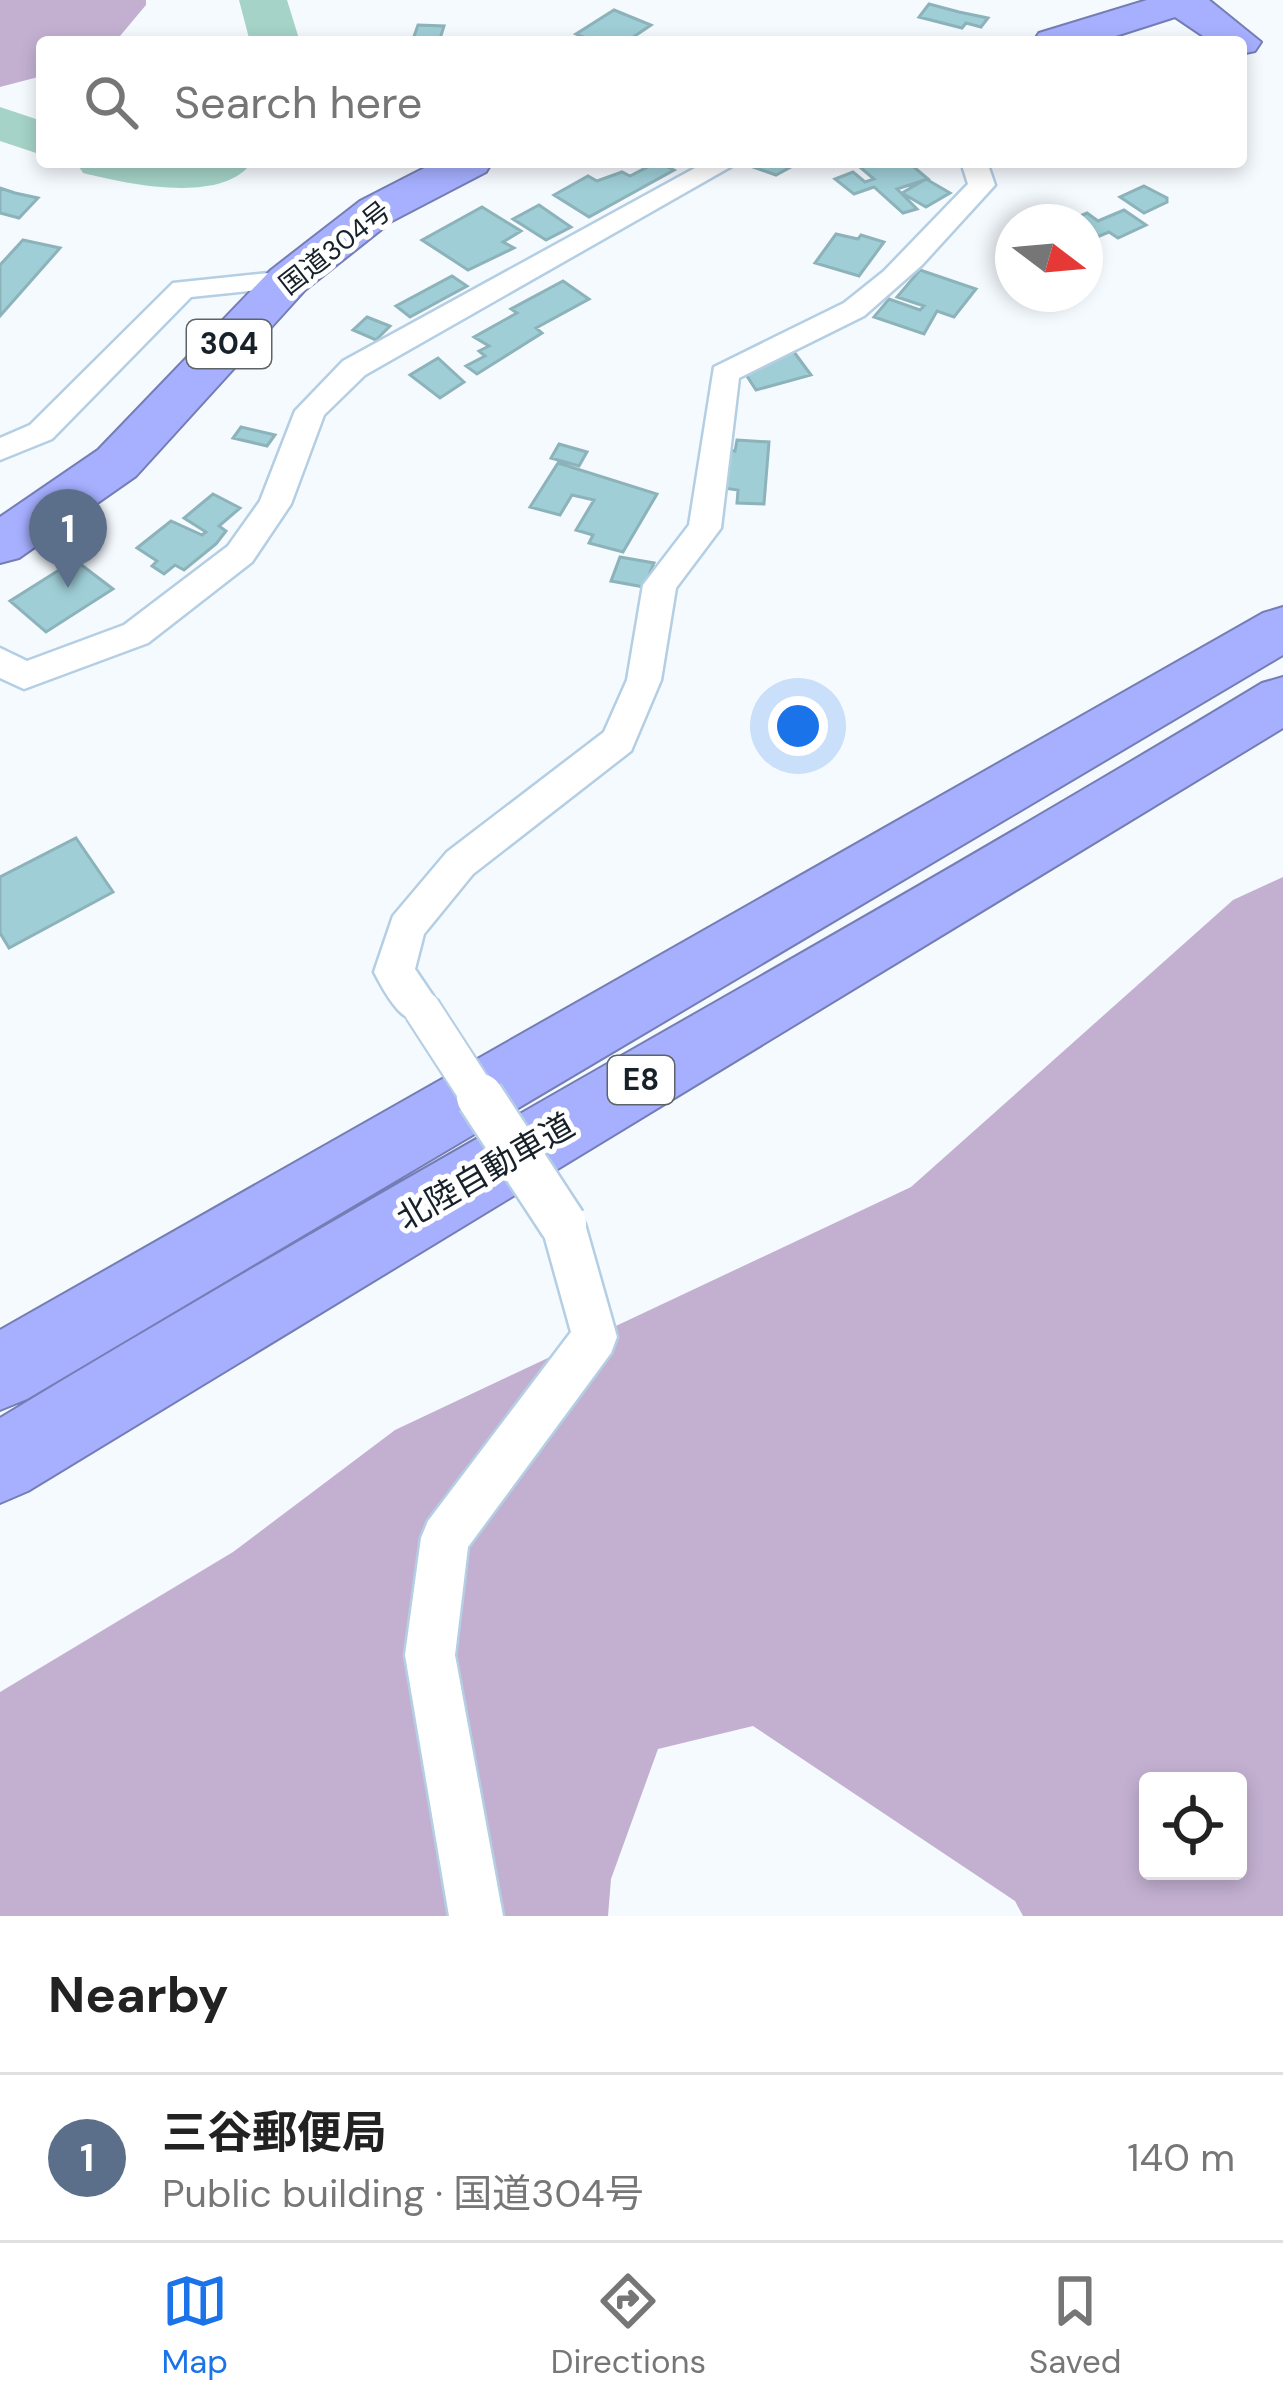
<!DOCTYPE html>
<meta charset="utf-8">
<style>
body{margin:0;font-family:"DM Sans","Noto Sans JP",sans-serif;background:#f2f2f2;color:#222}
.controls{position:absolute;right:36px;bottom:36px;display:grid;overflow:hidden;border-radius:12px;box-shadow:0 6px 18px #0003}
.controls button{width:108px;height:108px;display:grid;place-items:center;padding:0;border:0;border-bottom:3px solid #e0e0e0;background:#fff;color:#222;font:60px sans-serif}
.compass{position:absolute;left:995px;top:204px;width:108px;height:108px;border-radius:50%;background:#fff;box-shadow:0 6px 18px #0003;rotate:106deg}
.you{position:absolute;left:798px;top:726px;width:42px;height:42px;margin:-30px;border:9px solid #fff;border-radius:50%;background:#1a73e8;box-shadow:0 0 0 18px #1a73e833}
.badge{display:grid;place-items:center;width:78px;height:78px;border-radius:50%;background:#1a73e8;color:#fff;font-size:39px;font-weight:700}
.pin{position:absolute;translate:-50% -99px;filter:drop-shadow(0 3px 6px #0008)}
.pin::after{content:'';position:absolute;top:63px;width:42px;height:36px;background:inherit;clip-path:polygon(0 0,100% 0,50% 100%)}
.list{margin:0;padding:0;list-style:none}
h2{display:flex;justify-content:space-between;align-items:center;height:156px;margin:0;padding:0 48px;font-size:51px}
h2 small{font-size:39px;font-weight:400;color:#767676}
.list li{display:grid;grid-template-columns:78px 1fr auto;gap:36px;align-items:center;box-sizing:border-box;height:168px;padding:0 48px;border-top:3px solid #e0e0e0}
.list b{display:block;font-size:45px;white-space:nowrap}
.list p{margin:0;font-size:39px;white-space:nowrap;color:#767676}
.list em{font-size:39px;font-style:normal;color:#767676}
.icon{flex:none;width:66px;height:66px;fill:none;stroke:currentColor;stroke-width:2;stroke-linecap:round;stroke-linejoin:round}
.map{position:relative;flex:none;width:1283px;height:1916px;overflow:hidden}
.search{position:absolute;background:#fff;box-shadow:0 6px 18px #0003;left:36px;right:36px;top:36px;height:132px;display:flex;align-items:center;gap:30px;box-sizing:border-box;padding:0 42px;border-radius:12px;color:#767676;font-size:45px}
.sheet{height:324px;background:#fff}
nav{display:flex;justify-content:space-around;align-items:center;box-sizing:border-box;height:168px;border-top:3px solid #e0e0e0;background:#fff;font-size:33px;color:#767676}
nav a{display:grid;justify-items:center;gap:6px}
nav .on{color:#1a73e8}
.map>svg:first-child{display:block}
.forest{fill:#c3b0d1;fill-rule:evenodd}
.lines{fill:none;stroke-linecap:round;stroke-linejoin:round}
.river{fill:#a5d3c7;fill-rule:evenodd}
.building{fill:#9fced7;stroke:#8db3ba;stroke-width:3}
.street-casing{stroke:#b4cee4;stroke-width:5}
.highway-casing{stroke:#747eb4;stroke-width:4}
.street{fill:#fff;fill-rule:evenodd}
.highway{fill:#a6b0ff;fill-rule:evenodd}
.street-bridge-far1-casing{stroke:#b4cee4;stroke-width:40;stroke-linecap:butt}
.street-bridge-casing{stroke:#b4cee4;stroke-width:51;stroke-linecap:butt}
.street-bridge-far1{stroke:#fff;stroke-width:36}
.street-bridge{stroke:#fff;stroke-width:46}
.labels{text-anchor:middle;stroke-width:10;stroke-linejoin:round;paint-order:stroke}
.far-street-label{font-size:27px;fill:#172129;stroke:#fff}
.shield{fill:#fff;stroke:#5d6469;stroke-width:3}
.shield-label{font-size:30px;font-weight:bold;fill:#172129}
.street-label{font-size:33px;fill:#172129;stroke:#fff}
</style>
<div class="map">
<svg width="1283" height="1916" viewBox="0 0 1283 1916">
<rect width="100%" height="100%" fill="#f5faff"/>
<path class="forest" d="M0,0H146V5L115,42H42V76L0,87Z
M1283,877V1916H1023L1015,1901L753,1726L658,1749L611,1879L608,1916H0V1692L233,1552L395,1430L911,1187L1233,900ZM1148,1781H1238V1871H1148Z"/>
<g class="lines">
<path class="river" d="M239,0H287L300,42H250Z
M0,107L42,121V155L0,141Z
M76,162H252C223,205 127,184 83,173Z"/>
</g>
<path class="building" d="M929,4L959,12L988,18L981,27L966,23L962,28L919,17Z
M614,10L651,25L626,42H595L576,34Z
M418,25L444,26L439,42H412Z
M657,162L674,170L589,217L554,195L588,176L597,181L622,172L630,176Z
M800,162L776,175L753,167L756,162Z
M854,162H908L928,179L897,189L917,209L903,213L874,187L854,194L835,179L853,172L865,182L874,179Z
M926,179L950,193L926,207L902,193Z
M1144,186L1167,198V202L1144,213L1120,197Z
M0,188L15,193L38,198L19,218L0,213Z
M539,205L571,227L546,240L513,219Z
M482,207L521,231L503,242L514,248L468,270L422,240Z
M1124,210L1146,225L1118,238L1109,232L1085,242V222H1066L1087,213L1098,221Z
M836,234L858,239L861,235L884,242L859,276L815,263Z
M23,240L60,248L0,316V265Z
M920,270L976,289L954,317L937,311L924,334L874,317L889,299L920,310L924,306L897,297Z
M452,276L467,286L410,317L396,306Z
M563,281L589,299L536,328L542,333L477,374L466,366L485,356L479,351L489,346L474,337L517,313L511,309Z
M367,317L390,326L376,340L353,330Z
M794,352L811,375L756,390L743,370L751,363Z
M438,358L464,382L440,398L410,375Z
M241,427L275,435L267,446L233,438Z
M737,440L769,442L764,504L737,503L738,490L723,488L726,450L735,451Z
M559,444L587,452L579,466L551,458Z
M558,463L657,494L623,552L589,543L593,535L576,530L594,500L572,495L560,515L530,507Z
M213,494L240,508L219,526L226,531L216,544L184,570L175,565L164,574L152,566L157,561L137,548L171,521L202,535L206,532L184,518Z
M620,557L654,563L644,587L611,581Z
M75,560L113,589L46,632L10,601Z
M76,838L113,892L9,948L0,933V877Z"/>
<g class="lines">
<defs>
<path id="street" d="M706,162H739L365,375L324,415L291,504L252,562L148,643L24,689L0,678V648L27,661L124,625L228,546L260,501L295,411L343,361Z
M961,162H987L995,185L922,265L864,316L739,378L721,528L676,588L661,680L631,751L473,874L424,934L415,969L442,1009L436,1021C405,1032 387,997 374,972L393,916L447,852L604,732L627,680L643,585L689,525L714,367L844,303L884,271L968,184Z
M288,271L298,274L302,280L298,286L191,297L52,439L0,460V438L30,425L173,283Z
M563,1204L578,1210L585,1224L617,1337L611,1353L468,1547L455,1655L503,1916H449L405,1655L421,1538L428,1521L571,1332L541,1224L548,1210Z"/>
<path id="highway" d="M1147,0H1209L1261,42L1255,51L1241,54V42H1212L1175,17L1097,42H1033L1039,33Z
M436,162H492L486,172L392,221L305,290L136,476L19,558L0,563V517L98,450L271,270L360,201Z
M1283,607V655L27,1399L0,1410V1330L1263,613Z
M1283,677V728L28,1491L0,1503V1418C416,1166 846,935 1262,683Z"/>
</defs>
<use href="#street" class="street-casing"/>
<use href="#highway" class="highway-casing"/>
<use href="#street" class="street"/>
<use href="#highway" class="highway"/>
<defs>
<path id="street-bridge-far1" d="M422,1009L481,1100"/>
<path id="street-bridge" d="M480,1097L563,1224"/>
</defs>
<use href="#street-bridge-far1" class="street-bridge-far1-casing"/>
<use href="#street-bridge" class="street-bridge-casing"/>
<use href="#street-bridge-far1" class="street-bridge-far1"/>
<use href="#street-bridge" class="street-bridge"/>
</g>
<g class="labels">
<g class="far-street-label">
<text transform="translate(335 248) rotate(-38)" y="9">国道304号</text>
</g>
<g class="shield">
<rect x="187" y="320" width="84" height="48" rx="9"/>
<rect x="608" y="1056" width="66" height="48" rx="9"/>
</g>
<g class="shield-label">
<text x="229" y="354">304</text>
<text x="641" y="1090">E8</text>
</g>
<g class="street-label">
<text transform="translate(485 1171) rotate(-30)" y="12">北陸自動車道</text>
</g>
</g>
</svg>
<div class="controls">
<button><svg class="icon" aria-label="locate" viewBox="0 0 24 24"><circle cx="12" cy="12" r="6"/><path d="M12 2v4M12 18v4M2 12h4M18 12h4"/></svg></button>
</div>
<svg class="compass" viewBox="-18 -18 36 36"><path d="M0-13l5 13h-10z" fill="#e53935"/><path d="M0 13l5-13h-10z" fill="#767676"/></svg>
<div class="you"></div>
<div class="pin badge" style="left:68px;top:588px;background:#5c6f8a">1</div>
<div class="search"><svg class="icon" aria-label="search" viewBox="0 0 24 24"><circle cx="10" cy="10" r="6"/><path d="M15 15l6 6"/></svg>Search here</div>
</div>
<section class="sheet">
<h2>Nearby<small></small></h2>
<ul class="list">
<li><span class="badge" style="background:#5c6f8a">1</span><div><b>三谷郵便局</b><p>Public building · 国道304号</p></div><em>140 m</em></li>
</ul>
</section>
<nav>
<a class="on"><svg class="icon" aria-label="map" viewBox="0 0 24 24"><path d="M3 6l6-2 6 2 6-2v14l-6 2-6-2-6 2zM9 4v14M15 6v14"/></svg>Map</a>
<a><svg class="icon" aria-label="directions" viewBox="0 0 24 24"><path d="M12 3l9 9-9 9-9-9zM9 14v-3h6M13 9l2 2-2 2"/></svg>Directions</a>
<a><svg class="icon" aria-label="saved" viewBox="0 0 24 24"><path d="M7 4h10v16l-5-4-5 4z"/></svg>Saved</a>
</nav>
